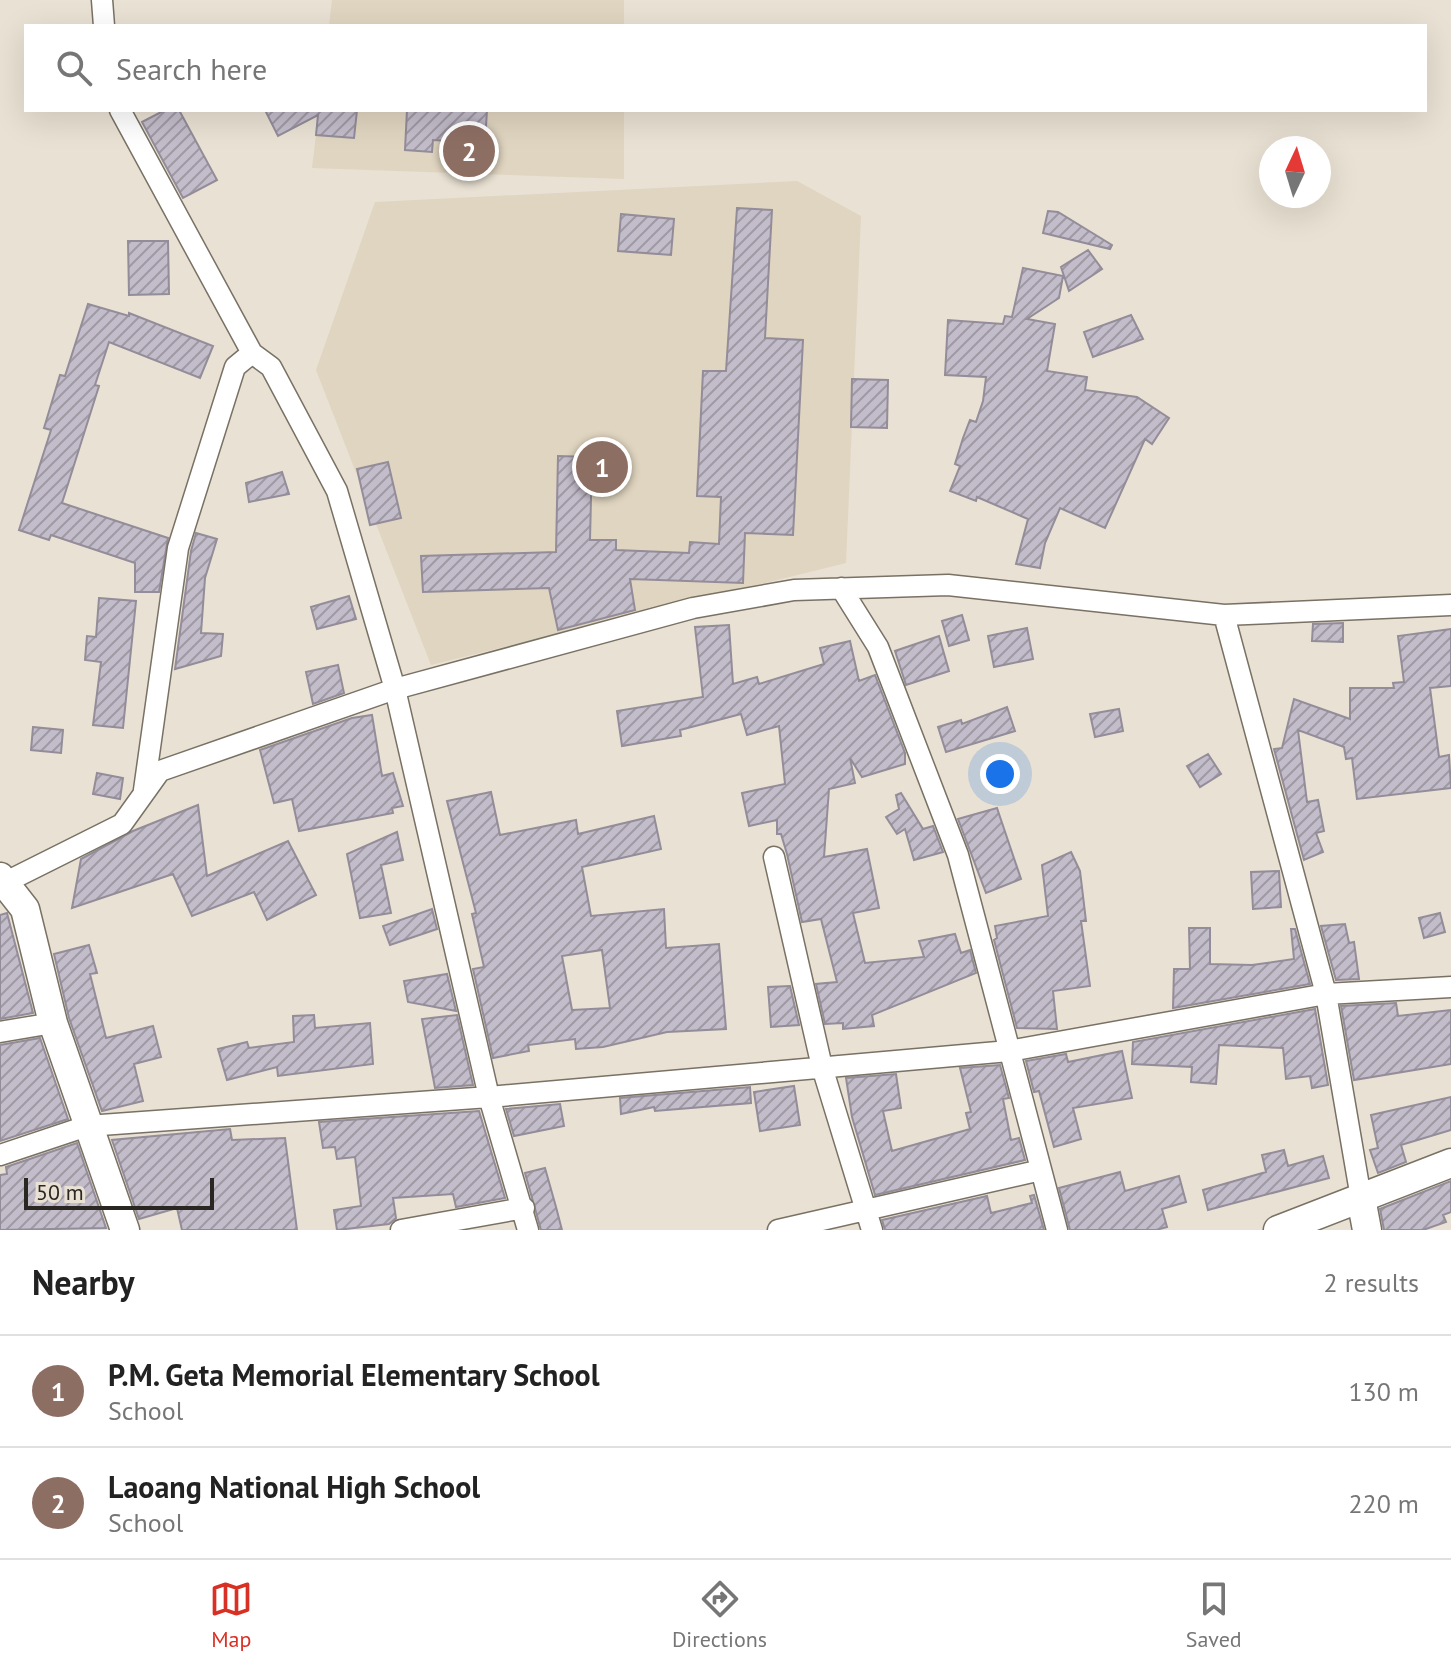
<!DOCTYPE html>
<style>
body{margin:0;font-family:"PT Sans",sans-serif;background:#f2f2f2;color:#222}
.compass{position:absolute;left:1259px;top:136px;width:72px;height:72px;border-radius:50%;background:#fff;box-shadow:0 8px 32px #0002;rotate:4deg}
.scale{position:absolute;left:24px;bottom:20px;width:190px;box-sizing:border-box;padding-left:8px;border:4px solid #2a2722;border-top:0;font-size:22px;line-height:28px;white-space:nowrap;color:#2a2722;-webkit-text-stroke:6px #e9e1d3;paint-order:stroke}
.you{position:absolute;left:1000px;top:774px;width:28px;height:28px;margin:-20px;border:6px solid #fff;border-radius:50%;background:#1a73e8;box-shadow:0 0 0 12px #1a73e833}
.badge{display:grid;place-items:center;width:52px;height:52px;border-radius:50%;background:#d93025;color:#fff;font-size:26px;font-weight:700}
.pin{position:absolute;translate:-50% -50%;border:4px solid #fff;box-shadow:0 2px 8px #0006}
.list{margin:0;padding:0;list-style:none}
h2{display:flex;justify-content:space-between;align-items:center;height:104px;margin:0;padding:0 32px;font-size:34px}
h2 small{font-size:26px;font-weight:400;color:#767676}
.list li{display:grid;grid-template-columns:52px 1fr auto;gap:24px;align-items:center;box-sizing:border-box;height:112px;padding:0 32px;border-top:2px solid #e0e0e0}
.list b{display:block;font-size:30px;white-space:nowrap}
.list p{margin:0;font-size:26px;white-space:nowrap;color:#767676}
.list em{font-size:26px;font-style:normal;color:#767676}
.icon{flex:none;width:44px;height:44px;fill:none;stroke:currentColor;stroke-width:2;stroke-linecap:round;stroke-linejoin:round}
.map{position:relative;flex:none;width:1451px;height:1230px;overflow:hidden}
.search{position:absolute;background:#fff;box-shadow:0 8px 32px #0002;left:24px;right:24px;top:24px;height:88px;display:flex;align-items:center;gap:20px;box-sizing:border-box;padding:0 28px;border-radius:0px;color:#767676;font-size:30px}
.sheet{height:328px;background:#fff}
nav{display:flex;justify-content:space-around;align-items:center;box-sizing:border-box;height:112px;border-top:2px solid #e0e0e0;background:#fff;font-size:22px;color:#767676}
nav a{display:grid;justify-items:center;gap:4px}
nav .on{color:#d93025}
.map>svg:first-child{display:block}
.built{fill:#e0d5c0}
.building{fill:url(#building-hatch);stroke:#938c99;stroke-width:2;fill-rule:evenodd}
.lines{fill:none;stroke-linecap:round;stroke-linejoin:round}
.street-casing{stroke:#787164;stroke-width:23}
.secondary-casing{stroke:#787164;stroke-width:31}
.street{stroke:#fff;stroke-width:20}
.secondary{stroke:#fff;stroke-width:28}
</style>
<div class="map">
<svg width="1451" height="1230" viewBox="0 0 1451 1230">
<defs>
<pattern id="building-hatch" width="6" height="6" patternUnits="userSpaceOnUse" patternTransform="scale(2)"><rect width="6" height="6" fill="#c3bcca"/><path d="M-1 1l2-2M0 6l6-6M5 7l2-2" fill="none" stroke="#9f99a4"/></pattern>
</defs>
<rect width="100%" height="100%" fill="#e9e1d3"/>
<path class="built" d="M332,0H624V26H329Z
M319,110H624V179L312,168Z
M797,181L861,216L846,563L431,665L316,370L375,202Z"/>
<path class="building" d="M165,110H179L217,180L183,198L142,122Z
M265,110H357L354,138L316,135L318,115L278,136Z
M407,110H487L485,143L433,140L432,152L405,150Z
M737,208L772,210L765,338L803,340L793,535L745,533L743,583L630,579L635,610L558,630L549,588L423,592L421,556L556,552L558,456L592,457L590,540H616V550L689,553L690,542L719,544L721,497L697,496L703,371H726Z
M1048,211L1058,212L1112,245L1110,249L1043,233Z
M621,214L674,219L671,255L618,251Z
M128,241H168L169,294L129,295Z
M1088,250L1102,269L1069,291L1061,267Z
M1023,268L1063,276L1059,298L1027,319L1055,324L1047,371L1087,377L1085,390L1137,397L1169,418L1152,444L1145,439L1105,528L1060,508L1045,543L1040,568L1016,564L1028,519L977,497L976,501L950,491L960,466L955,464L963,438L970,420L976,422L983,401L986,377L945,375L948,320L1003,324L1005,316L1012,317Z
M88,304L129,316V313L213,346L200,378L109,342L95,385L99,386L62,503L168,538L159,592H135V563L51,535L49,540L19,530L51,430L44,428L60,375L65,376Z
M1131,315L1143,339L1093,357L1084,332Z
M852,379L888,380L887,428L851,427Z
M388,462L401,518L370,525L357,469Z
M282,472L289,494L249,502L246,483Z
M196,533L217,539L205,578L201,633L223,634L221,656L175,669L191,551Z
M349,596L356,619L317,629L311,607Z
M99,598L136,601L123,728L93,725L101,662L85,660L87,636L96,637Z
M962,615L969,640L949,646L942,621Z
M1343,623V642L1312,641L1313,624Z
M729,625L733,684L757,677L759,684L824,664L820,648L850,641L859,681L875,675L905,753V764L862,777L850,758L855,783L829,789L824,857L867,849L879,908L853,913L865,963L924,957L919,941L955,934L961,953L970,950L976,973L872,1015L874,1026L843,1029V1023L825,1024L816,984L837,982L821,919L802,922L787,854L781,834H777V820L749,826L742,793L785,784L779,726L747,735L741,714L680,730L681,736L622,746L617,711L703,697L695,627Z
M1027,628L1033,659L994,667L988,636Z
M1451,629V686L1430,688L1439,757L1449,755L1451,788L1357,799L1352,758L1346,759L1344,747L1298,730L1307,802L1318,800L1324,831L1316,833L1323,852L1304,860L1274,749L1282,748L1294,699L1350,719V688H1394L1393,683L1404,682L1398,636Z
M939,636L949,671L906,685L895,651Z
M338,665L344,693L313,704L306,672Z
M1007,707L1015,731L946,752L938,727L961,720L962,724Z
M1119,709L1123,731L1095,737L1090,714Z
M372,715L382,776L393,773L403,806L392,808L393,813L299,831L292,799L274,803L260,750L352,718Z
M33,727L63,730L61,753L31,750Z
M1208,754L1221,774L1200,787L1187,766Z
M97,773L123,778L120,799L93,794Z
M491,792L500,835L576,820L578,834L654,816L661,849L582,867L591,916L664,909L666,948L719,944L726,1029L667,1032L603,1047L576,1049L575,1039L528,1045L529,1051L493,1058L473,969L484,967L472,914L476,913L447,801ZM602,950L610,1008L572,1010L562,956Z
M901,793L923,829L933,826L943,852L914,860L905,829L897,834L886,817L899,809L896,795Z
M198,805L207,876L288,841L316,895L267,920L254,892L192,916L173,874L72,908L81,859L133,831Z
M997,808L1021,879L986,893L958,819Z
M397,832L403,860L381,865L391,913L360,918L347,854Z
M1071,852L1080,871L1086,921H1081L1090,986L1053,991L1057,1029L1017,1028L994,940L997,938L995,926L1048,916L1042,865Z
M1279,871L1281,907L1253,909L1251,872Z
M432,909L437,929L390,945L383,926Z
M7,913L33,1013L0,1019V915Z
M1440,913L1445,932L1424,938L1419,918Z
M1345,924L1349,943L1354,942L1359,979L1336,980L1321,926Z
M1189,928H1210V964L1252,965L1294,959L1291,929H1295L1310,984L1173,1008L1174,969H1190Z
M89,945L97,973L90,974L106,1038L153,1026L161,1057L134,1064L143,1101L102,1111L69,1018L54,954Z
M447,974L456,1011L408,1002L404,981Z
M790,986L799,1025L771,1027L768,987Z
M1396,1003L1398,1016L1451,1010V1064L1354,1080L1341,1006Z
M1315,1009L1328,1085L1312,1088L1310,1076L1286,1079L1283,1048L1219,1045L1216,1084L1191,1082L1192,1067L1132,1064L1133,1042Z
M314,1015L315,1028L370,1023L373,1064L278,1076L277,1067L227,1080L218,1049L247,1042L249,1048L294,1042L293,1016Z
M457,1015L473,1085L435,1088L422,1019Z
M40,1038L68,1119L0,1141V1045Z
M1122,1051L1132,1098L1073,1108L1081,1139L1054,1147L1039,1091L1034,1092L1026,1061L1066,1054L1068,1062Z
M1000,1065L1009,1098L1003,1099L1011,1140L1019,1138L1025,1160L875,1195L852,1117L846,1078L896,1074L901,1108L883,1111L892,1151L970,1129L966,1113L971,1112L960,1068Z
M794,1086L800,1125L760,1131L754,1092Z
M750,1087L751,1103L655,1111L654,1107L621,1114L620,1098Z
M1451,1097V1130L1401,1145L1406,1162L1378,1173L1370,1150L1378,1148L1371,1115Z
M560,1104L564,1126L514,1136L506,1109Z
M479,1111L505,1198L456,1207L453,1194L393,1198L396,1218L389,1224L337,1230L334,1210L361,1206L355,1157L337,1159L335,1147L323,1148L319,1122Z
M230,1129L232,1140L285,1138L297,1230H182L177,1208L139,1219L112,1140Z
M77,1143L106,1228L0,1230V1175L7,1174L6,1167Z
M1284,1150L1288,1166L1323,1156L1329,1178L1208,1210L1203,1190L1266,1172L1262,1155Z
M545,1168L556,1207L562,1230H541L525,1173Z
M1120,1172L1125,1191L1179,1176L1186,1202L1162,1209L1167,1227L1156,1230H1070L1059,1188Z
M1451,1181V1212L1443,1215L1446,1222L1423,1230H1384L1380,1209Z
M1034,1195L1044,1230H885L882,1220L987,1196L991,1213L1032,1203L1030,1196Z"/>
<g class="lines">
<defs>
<path id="street" d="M102,0L104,26
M120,110L252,353L271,367L337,491L395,689L489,1097L528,1230
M841,588L878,647L958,855L1057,1230
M1224,615L1326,994L1361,1198
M144,790L178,548L235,367L252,353
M774,857L822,1067L872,1230
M6,882L122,824L160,771L395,689L693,608L794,590L948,585L1224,615L1451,605
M0,1032L53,1023
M0,1155L87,1126L489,1097L1009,1051L1326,994L1451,987
M401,1230L524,1208
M778,1230L1041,1170"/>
<path id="secondary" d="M0,877L25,909L53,1023L125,1230
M1361,1198L1367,1230
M1278,1230L1451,1163"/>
</defs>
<use href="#street" class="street-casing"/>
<use href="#secondary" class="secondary-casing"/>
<use href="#street" class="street"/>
<use href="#secondary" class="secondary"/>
</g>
</svg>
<svg class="compass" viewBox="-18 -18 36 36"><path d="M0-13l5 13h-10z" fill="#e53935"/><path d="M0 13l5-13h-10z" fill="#767676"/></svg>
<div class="scale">50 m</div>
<div class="you"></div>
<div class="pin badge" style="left:602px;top:467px;background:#8d6e63">1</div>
<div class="pin badge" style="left:469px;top:151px;background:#8d6e63">2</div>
<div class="search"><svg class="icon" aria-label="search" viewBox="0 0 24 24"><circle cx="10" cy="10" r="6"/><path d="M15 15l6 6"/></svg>Search here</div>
</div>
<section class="sheet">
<h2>Nearby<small>2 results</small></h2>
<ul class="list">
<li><span class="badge" style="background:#8d6e63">1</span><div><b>P.M. Geta Memorial Elementary School</b><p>School</p></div><em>130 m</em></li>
<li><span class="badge" style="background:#8d6e63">2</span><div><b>Laoang National High School</b><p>School</p></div><em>220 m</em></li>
</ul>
</section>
<nav>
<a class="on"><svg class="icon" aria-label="map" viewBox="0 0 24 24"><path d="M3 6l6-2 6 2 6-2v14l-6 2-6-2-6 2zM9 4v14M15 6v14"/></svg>Map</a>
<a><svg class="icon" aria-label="directions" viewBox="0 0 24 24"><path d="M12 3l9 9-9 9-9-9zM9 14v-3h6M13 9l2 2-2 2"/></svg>Directions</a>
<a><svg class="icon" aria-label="saved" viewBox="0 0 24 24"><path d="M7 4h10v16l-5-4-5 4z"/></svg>Saved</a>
</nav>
